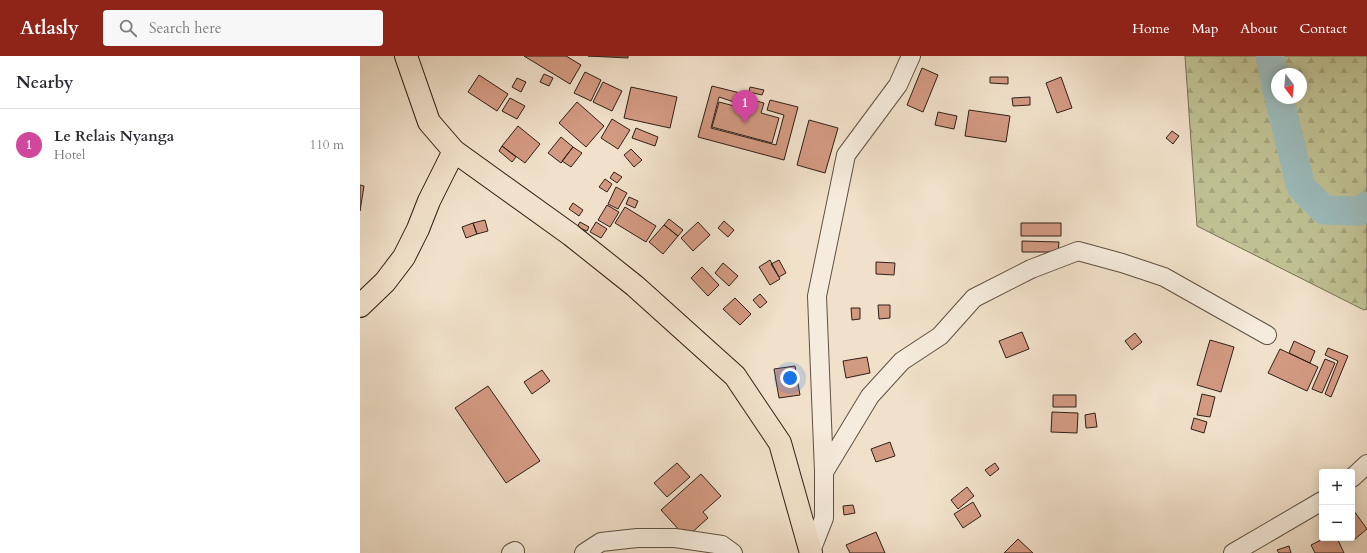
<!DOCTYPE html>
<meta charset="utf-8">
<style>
body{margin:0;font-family:Cardo,serif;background:#f7f7f7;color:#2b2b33}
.controls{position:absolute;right:12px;bottom:12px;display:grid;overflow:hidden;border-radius:4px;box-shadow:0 2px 10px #0003}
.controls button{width:36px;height:36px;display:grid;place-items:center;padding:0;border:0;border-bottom:1px solid #e1e1e2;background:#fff;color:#2b2b33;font:20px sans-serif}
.compass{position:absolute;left:911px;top:12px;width:36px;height:36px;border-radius:50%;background:#fff;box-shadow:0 2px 10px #0003;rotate:164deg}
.you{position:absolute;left:430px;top:322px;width:14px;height:14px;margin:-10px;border:3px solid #fff;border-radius:50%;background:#1a73e8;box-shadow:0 0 0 6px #1a73e833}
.badge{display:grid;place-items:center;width:26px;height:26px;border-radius:50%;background:#8f2418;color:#fff;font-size:13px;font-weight:700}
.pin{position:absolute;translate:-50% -33px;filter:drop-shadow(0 1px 2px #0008)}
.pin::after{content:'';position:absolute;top:21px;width:14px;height:12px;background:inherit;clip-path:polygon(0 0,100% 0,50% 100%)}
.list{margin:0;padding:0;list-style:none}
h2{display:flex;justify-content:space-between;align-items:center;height:52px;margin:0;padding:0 16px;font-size:17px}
h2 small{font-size:13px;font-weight:400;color:#7c7c81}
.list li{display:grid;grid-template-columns:26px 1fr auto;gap:12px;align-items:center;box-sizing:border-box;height:72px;padding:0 16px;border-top:1px solid #e1e1e2}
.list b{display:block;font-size:15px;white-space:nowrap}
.list p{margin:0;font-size:13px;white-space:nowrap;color:#7c7c81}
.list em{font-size:13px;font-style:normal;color:#7c7c81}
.icon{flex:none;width:22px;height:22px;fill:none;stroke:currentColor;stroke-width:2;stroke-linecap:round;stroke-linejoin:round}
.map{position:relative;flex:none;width:1007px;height:497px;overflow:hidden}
header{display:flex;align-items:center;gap:24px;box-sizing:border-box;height:56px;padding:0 20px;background:#8f2418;color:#fff}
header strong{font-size:19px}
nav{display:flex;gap:22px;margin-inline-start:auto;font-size:14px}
.search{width:280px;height:36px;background:#f7f7f7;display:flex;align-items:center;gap:10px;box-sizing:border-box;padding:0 14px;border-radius:4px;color:#7c7c81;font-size:15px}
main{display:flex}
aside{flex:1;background:#fff}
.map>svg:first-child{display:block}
.forest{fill:url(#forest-firs);stroke:#777056;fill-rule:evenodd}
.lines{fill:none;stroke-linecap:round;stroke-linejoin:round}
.river{stroke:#9cbcbd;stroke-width:29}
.building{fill:#d39a82;stroke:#2f1f18}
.minor-casing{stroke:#605044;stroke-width:20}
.primary-casing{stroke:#2f1f18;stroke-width:24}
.trunk-casing{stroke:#2f1f18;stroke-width:24}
.minor{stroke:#f6ecdd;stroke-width:18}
.primary{stroke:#f1e1ca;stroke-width:22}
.trunk{stroke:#f1e1ca;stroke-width:22}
</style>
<header>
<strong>Atlasly</strong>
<div class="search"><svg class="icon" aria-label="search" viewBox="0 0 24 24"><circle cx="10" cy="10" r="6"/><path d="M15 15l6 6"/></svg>Search here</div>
<nav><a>Home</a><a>Map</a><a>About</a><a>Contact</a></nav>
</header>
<main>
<aside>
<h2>Nearby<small></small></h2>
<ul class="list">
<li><span class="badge" style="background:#d1479c">1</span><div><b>Le Relais Nyanga</b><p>Hotel</p></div><em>110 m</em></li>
</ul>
</aside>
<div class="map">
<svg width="1007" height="497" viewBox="0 0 1007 497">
<defs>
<pattern id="forest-firs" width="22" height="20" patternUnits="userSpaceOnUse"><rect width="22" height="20" fill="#bfc193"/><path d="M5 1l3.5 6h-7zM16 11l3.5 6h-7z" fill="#a4a57e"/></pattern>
</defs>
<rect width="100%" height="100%" fill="#f1e1ca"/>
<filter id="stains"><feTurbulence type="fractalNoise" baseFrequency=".005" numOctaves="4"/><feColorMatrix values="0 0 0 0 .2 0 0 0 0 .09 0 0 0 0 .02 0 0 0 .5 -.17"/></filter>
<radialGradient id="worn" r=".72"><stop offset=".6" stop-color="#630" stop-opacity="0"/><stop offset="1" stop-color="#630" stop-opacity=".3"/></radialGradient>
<path class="forest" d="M825,0H1007V253L1004,254L837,170ZM917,18H941V42H917Z"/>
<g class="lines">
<path class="river" d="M910,0L917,35
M919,42L941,131L964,154L999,155L1007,150"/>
</g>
<path class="building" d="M164,0H206L221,9L210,28Z
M228,0H268V2Z
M562,12L578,19L563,56L547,49Z
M225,16L241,24L231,45L214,37Z
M184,18L193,22L189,30L180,26Z
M119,19L148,38L137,55L108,36Z
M630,21H648V28L630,27Z
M701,21L712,52L697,57L686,27Z
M157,22L166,26L161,36L152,31Z
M243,26L262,35L252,55L233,46Z
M352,30L380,37L377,47L359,41L351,72L416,89L424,59L407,54L410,44L438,51L424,104L338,81Z
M271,31L317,41L310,72L264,62Z
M390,31L404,34L402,39L389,36Z
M381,41L404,47L401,57L419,62L412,87L352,71L359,46L378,51Z
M670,41V49L653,50L652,42Z
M150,42L165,50L157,63L142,55Z
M217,46L244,70L226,91L199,67Z
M609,54L650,60L646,86L605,80Z
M578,56L597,60L594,73L575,69Z
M252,63L270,74L258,93L241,82Z
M449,64L478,72L465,117L437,109Z
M158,70L180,88L165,107L142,90Z
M276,72L298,81L295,90L272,82Z
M812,75L819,80L813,88L806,82Z
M201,81L213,91L201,107L188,97Z
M142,90L156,101L152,106L139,95Z
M213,91L222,97L211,111L202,105Z
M271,93L282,104L274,111L264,99Z
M254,116L262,121L257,127L250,122Z
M245,123L252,128L247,136L239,131Z
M0,129L4,130L0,155Z
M256,131L267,137L258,153L248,148Z
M269,141L278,145L275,152L266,148Z
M213,147L223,154L219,160L209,153Z
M247,149L259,156L250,171L238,164Z
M265,151L296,170L286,186L255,167Z
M309,163L323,174L318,180L304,169Z
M125,164L128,175L117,178L113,167Z
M364,165L374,174L368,181L358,172Z
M220,166L229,171L227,175L217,171Z
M236,166L247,173L241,182L230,176Z
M338,166L350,179L333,195L321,182Z
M113,167L117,178L106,182L102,171Z
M661,167H701V180H661Z
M304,169L318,180L303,198L289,186Z
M662,185L699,186L698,196H662Z
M410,204L420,223L410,229L399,211Z
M419,204L426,217L419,221L411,208Z
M516,206L535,207L534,219L516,218Z
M363,207L378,220L369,230L355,217Z
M342,211L359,229L348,240L331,222Z
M400,238L407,246L400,252L393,244Z
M375,242L391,258L380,269L363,253Z
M518,249H530V262L519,263Z
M491,252H500V263L492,264Z
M662,276L669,293L646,302L639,285Z
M775,277L782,286L772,294L765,285Z
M850,284L874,291L861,336L837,329Z
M934,285L955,295L950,307L929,297Z
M968,292L988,300L971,341L965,338L978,305L965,299Z
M920,293L958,311L947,335L908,317Z
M507,301L510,317L486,322L483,305Z
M965,303L975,307L962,337L952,333Z
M435,310L440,339L419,342L414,313Z
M182,314L190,325L172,338L164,326Z
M128,330L180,405L146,427L95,352Z
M842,338L855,341L850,361L837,359Z
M693,339H716V351H693Z
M692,356L718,357L717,377L691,376Z
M735,357L737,371L726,372L725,359Z
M834,362L847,366L844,377L831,373Z
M530,386L535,400L516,406L511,393Z
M317,407L330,421L307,441L294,427Z
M635,407L639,413L630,420L625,414Z
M341,418L361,440L343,456L348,462L329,479L324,473L321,476L301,454Z
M607,431L614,440L598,453L591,444Z
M613,446L621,460L603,472L594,458Z
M493,449L495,457L484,459L483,450Z
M994,455L1007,473L995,483L992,479V456Z
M516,476L525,497H490L486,489Z
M965,482H977L984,497H955L951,489Z
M658,483L673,497H644Z
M929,490L931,497H919L917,494Z"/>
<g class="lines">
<defs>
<path id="minor" d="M464,416L457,240L486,99L538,29L551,0
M992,422L1007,408
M451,495L464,462V416L510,340L542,305L580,280L614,242L671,213L718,195L762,207L804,221L907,279
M151,497L155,495V497
M224,497L241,486L277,482H315L362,489L373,497
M873,497L962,445"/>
<path id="primary" d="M94,95L211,179L275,230L375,320L420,387L451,497"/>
<path id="trunk" d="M0,250L25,226L44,201L58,173L69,145L94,95L69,66L46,0"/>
</defs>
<use href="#minor" class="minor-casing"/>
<use href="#primary" class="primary-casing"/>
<use href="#trunk" class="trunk-casing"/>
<use href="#minor" class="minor"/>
<use href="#primary" class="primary"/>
<use href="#trunk" class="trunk"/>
</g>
<rect width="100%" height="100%" filter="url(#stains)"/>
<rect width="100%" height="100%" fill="url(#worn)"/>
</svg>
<div class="controls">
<button>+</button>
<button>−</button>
</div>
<svg class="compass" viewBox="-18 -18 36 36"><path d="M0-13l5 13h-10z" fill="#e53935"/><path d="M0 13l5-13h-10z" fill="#7c7c81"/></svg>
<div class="you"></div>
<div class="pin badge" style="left:385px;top:67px;background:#d1479c">1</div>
</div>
</main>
